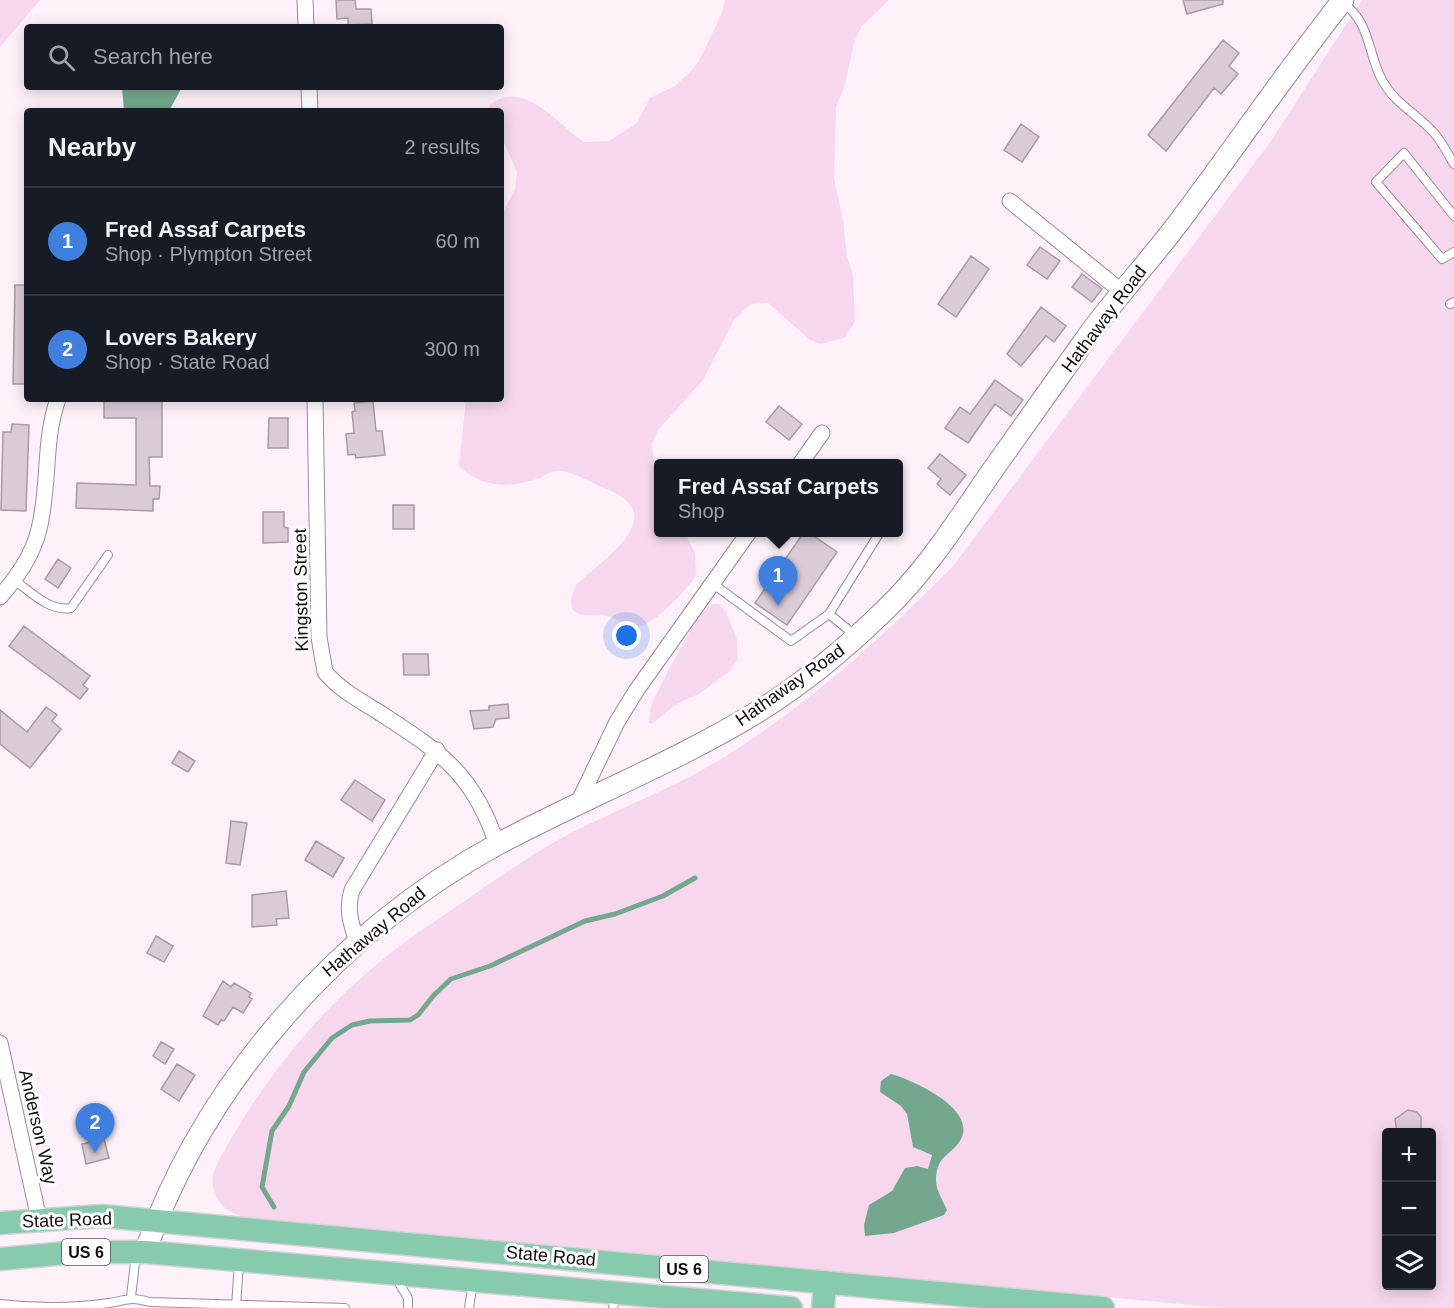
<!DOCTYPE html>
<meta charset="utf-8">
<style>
body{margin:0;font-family:Arial,sans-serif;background:#20242c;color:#f1f3f6}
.controls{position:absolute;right:18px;bottom:18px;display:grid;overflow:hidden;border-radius:6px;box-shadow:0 3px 15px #0003}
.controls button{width:54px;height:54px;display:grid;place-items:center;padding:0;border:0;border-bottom:2px solid #363941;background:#171b24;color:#f1f3f6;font:30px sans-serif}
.you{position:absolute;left:627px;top:636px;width:21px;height:21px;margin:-15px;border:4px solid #fff;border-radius:50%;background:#1a73e8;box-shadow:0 0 0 9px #1a73e833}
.badge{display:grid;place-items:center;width:39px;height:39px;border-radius:50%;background:#7c3aed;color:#fff;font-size:20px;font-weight:700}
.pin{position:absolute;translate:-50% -50px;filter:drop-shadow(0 2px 3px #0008)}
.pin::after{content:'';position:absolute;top:32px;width:21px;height:18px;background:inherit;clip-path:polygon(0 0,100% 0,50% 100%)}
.popup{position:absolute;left:654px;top:459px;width:249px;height:78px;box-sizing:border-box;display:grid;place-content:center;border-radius:6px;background:#171b24;filter:drop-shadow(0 2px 4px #0005);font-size:20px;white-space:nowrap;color:#9ea1a6}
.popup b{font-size:22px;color:#f1f3f6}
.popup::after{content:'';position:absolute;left:50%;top:100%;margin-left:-12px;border:12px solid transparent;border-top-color:#171b24}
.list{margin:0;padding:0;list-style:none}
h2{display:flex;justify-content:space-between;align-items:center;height:78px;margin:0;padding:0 24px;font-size:26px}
h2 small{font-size:20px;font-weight:400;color:#9ea1a6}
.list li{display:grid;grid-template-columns:39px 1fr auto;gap:18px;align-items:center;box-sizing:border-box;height:108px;padding:0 24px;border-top:2px solid #363941}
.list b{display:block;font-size:22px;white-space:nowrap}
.list p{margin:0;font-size:20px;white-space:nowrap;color:#9ea1a6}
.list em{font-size:20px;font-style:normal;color:#9ea1a6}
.icon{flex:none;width:33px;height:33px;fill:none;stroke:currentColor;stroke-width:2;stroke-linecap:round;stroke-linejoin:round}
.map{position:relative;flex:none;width:1454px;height:1308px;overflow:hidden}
.search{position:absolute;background:#171b24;box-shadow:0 3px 15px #0003;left:24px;top:24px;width:480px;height:66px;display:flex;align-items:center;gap:15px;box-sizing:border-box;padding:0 21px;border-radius:6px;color:#9ea1a6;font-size:22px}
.panel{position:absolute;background:#171b24;box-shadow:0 3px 15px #0003;left:24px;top:108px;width:480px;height:294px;border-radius:6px}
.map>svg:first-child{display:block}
.green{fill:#f7d7ee;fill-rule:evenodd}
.water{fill:#74a88e}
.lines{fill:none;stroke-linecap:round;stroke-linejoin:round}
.stream{stroke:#74a88e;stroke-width:5}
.building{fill:#dbcbd7;stroke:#a99aa5;stroke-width:1.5}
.lane-casing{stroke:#9b8c97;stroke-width:10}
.street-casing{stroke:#9b8c97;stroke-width:17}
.secondary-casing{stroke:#9b8c97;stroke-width:23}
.primary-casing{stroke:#d4d3d4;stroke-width:25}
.lane{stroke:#fff;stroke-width:8}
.street{stroke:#fff;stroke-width:15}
.secondary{stroke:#fff;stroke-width:21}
.primary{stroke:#88caae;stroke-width:22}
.labels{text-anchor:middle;stroke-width:6;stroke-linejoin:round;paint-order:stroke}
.shield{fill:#fff;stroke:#585457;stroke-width:1.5}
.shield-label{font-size:16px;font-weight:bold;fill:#100b0f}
.street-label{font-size:18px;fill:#100b0f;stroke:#fff}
</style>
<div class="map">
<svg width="1454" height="1308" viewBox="0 0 1454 1308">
<rect width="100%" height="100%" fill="#fef1fa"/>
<path class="green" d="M0,0H40L0,47Z
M725,0H889L862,26L855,40L844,88L836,107L834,179L843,220L847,256L853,275L855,322L844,338L821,344L810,340L768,303L751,304L734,320L703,380L658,430L652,443L654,470L658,479V532L685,533L695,553L696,575C687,590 655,624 637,627C627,629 620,621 612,617C595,611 558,627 576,585C605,557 674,515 604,488C591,482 575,473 561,471C552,470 547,475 540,478C513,488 480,489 459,465L466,399H501V216L515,189L517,172L501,136V111H491L489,106C523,77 557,124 584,142L609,141L637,123L650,98L675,86L689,73L699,61L721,15Z
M1362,0H1454V1308H1224L249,1218C219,1213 204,1189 218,1162C259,1086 311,1019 377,964C405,940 436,921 466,900C499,877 532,854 567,835C619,808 675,788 726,756C810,703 883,637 953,566L1271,141ZM1386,1132H1432V1286H1386Z
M713,604H719L726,612L737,640L738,659L730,671L699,694L678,703L652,724L649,723L651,705L667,673L699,614Z"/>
<path class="water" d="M122,87H182L169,111H124Z
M891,1074C913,1080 977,1109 961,1139C951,1157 937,1153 936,1180C936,1190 943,1201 947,1210L944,1215L894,1233L865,1236L864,1225L869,1205L892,1191L905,1168L917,1166L928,1169L932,1155L913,1147L907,1114L901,1106L880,1092L881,1081Z"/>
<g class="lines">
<path class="stream" d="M274,1207L262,1187L272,1131L289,1106L304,1072L332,1038L352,1025L370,1021L410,1020L418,1015L434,995L451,979L490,966L585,921L615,914L663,896L695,878"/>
</g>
<path class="building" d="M336,0H355L356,9H371L372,24L348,25V18L337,19Z
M1183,0H1223V4L1187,14Z
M1223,40L1239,53L1229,66L1238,74L1221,94L1214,88L1166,151L1148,135Z
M1021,124L1039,137L1022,162L1004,150Z
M1040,247L1060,261L1047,279L1027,265Z
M971,256L989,269L956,317L938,304Z
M1082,274L1102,289L1092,302L1072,287Z
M15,285H27V384H13Z
M1041,307L1066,326L1054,342L1046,336L1021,366L1007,354Z
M995,380L1023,400L1011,416L995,404L968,443L945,428L960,407L970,414Z
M104,399H162V457H149L150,486H160L159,499H153V511L76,508L77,483L136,485V418H104Z
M373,401L376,431H382L385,455L356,458L355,454L348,455L346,434L354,433L352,412L355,411L354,403Z
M779,406L802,424L789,440L766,422Z
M269,418H288V448H268Z
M12,424L29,425L26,511L1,510L3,432H11Z
M940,454L966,475L950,495L937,484L941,479L928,468Z
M393,505H414V529H393Z
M263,512H284V527L288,528V542L263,543Z
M804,532H808L837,552L787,625L755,603Z
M58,559L71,568L58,588L45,579Z
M24,626L90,676L83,685L88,689L80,699L9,646Z
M403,654H428L429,675H404Z
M508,704L509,718L496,719L493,727L474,729L470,711L489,710V706Z
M46,707L57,715L52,721L61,729L30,768L0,744V710L27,732Z
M179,751L195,761L188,772L172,763Z
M355,780L385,800L372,821L341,800Z
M231,821L247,823L240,865L226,863Z
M316,841L344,858L333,877L305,860Z
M286,891L289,918L276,919L277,925L252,927V895Z
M156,936L173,946L164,962L147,953Z
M223,981L231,987L234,983L251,993L249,997L252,999L243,1013L233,1007L224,1021L221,1020L218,1025L203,1016Z
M161,1042L174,1049L165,1064L153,1056Z
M177,1064L195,1075L179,1101L161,1089Z
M1408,1110L1417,1112L1421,1117V1132H1397L1395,1119Z
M104,1139L109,1158L86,1164L82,1144Z"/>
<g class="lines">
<defs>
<path id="lane" d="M1344,4C1370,22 1368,54 1382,80C1394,103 1417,114 1434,133C1442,142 1448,154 1454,164
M1454,216L1404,153L1376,182L1442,259L1454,252
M1450,304L1454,302
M14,580C31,592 50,612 71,608L108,555
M712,583L791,641L829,614L856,636
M829,614L880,532
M396,1278L408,1298V1308
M131,1297L136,1254
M0,1304C34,1308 74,1308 109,1303C129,1300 128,1296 150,1302L345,1308
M236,1307L239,1262
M469,1308L473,1283
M613,1308L616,1294"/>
<path id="street" d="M305,0L306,27
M309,87L310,111
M1010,201L1121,291
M315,399L319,637L325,672C339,689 359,700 377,711C437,750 474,772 497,845
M800,464L822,433
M0,597C17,577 33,555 39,529C50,486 43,441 58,399
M577,805L617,722L636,691L749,532
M357,942C351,924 346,909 352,890L437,750
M0,1043L39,1219"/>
<path id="secondary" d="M145,1252C205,1081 339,931 498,844C584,798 676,762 759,711C804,683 846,648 884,611C928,569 958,520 992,471C1023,427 1054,384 1085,340C1114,299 1149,262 1179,222C1234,149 1286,72 1343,0"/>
<path id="primary" d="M0,1223L102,1216L1103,1308
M0,1259L78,1252H145L791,1308
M823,1308L825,1282"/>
</defs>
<use href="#lane" class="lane-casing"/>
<use href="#street" class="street-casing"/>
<use href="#secondary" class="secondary-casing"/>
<use href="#primary" class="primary-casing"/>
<use href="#lane" class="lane"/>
<use href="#street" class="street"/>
<use href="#secondary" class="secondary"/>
<use href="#primary" class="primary"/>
</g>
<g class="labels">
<g class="shield">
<rect x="62" y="1239" width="48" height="26" rx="4.5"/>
<rect x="660" y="1256" width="48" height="26" rx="4.5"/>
</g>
<g class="shield-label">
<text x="86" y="1258">US 6</text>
<text x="684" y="1275">US 6</text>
</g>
<g class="street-label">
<text transform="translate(1104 319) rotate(-53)" y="6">Hathaway Road</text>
<text transform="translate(301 590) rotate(-91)" y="6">Kingston Street</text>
<text transform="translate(790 685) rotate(-35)" y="6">Hathaway Road</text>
<text transform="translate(374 932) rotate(-40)" y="6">Hathaway Road</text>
<text transform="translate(38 1127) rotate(77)" y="6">Anderson Way</text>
<text transform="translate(67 1220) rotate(-2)" y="6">State Road</text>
<text transform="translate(551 1256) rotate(5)" y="6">State Road</text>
</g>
</g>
</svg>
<div class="controls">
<button>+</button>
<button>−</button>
<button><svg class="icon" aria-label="layers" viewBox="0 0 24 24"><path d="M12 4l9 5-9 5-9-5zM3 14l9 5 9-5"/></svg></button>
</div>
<div class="you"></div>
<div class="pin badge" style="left:778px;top:606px;background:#3f7fe0">1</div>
<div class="popup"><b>Fred Assaf Carpets</b>Shop</div>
<div class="pin badge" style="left:95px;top:1153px;background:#3f7fe0">2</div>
<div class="search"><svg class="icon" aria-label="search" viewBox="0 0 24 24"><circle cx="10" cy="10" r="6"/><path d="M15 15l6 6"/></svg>Search here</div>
<section class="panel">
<h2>Nearby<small>2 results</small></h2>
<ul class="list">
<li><span class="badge" style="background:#3f7fe0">1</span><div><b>Fred Assaf Carpets</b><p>Shop · Plympton Street</p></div><em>60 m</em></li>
<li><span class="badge" style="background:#3f7fe0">2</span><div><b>Lovers Bakery</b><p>Shop · State Road</p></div><em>300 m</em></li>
</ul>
</section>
</div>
